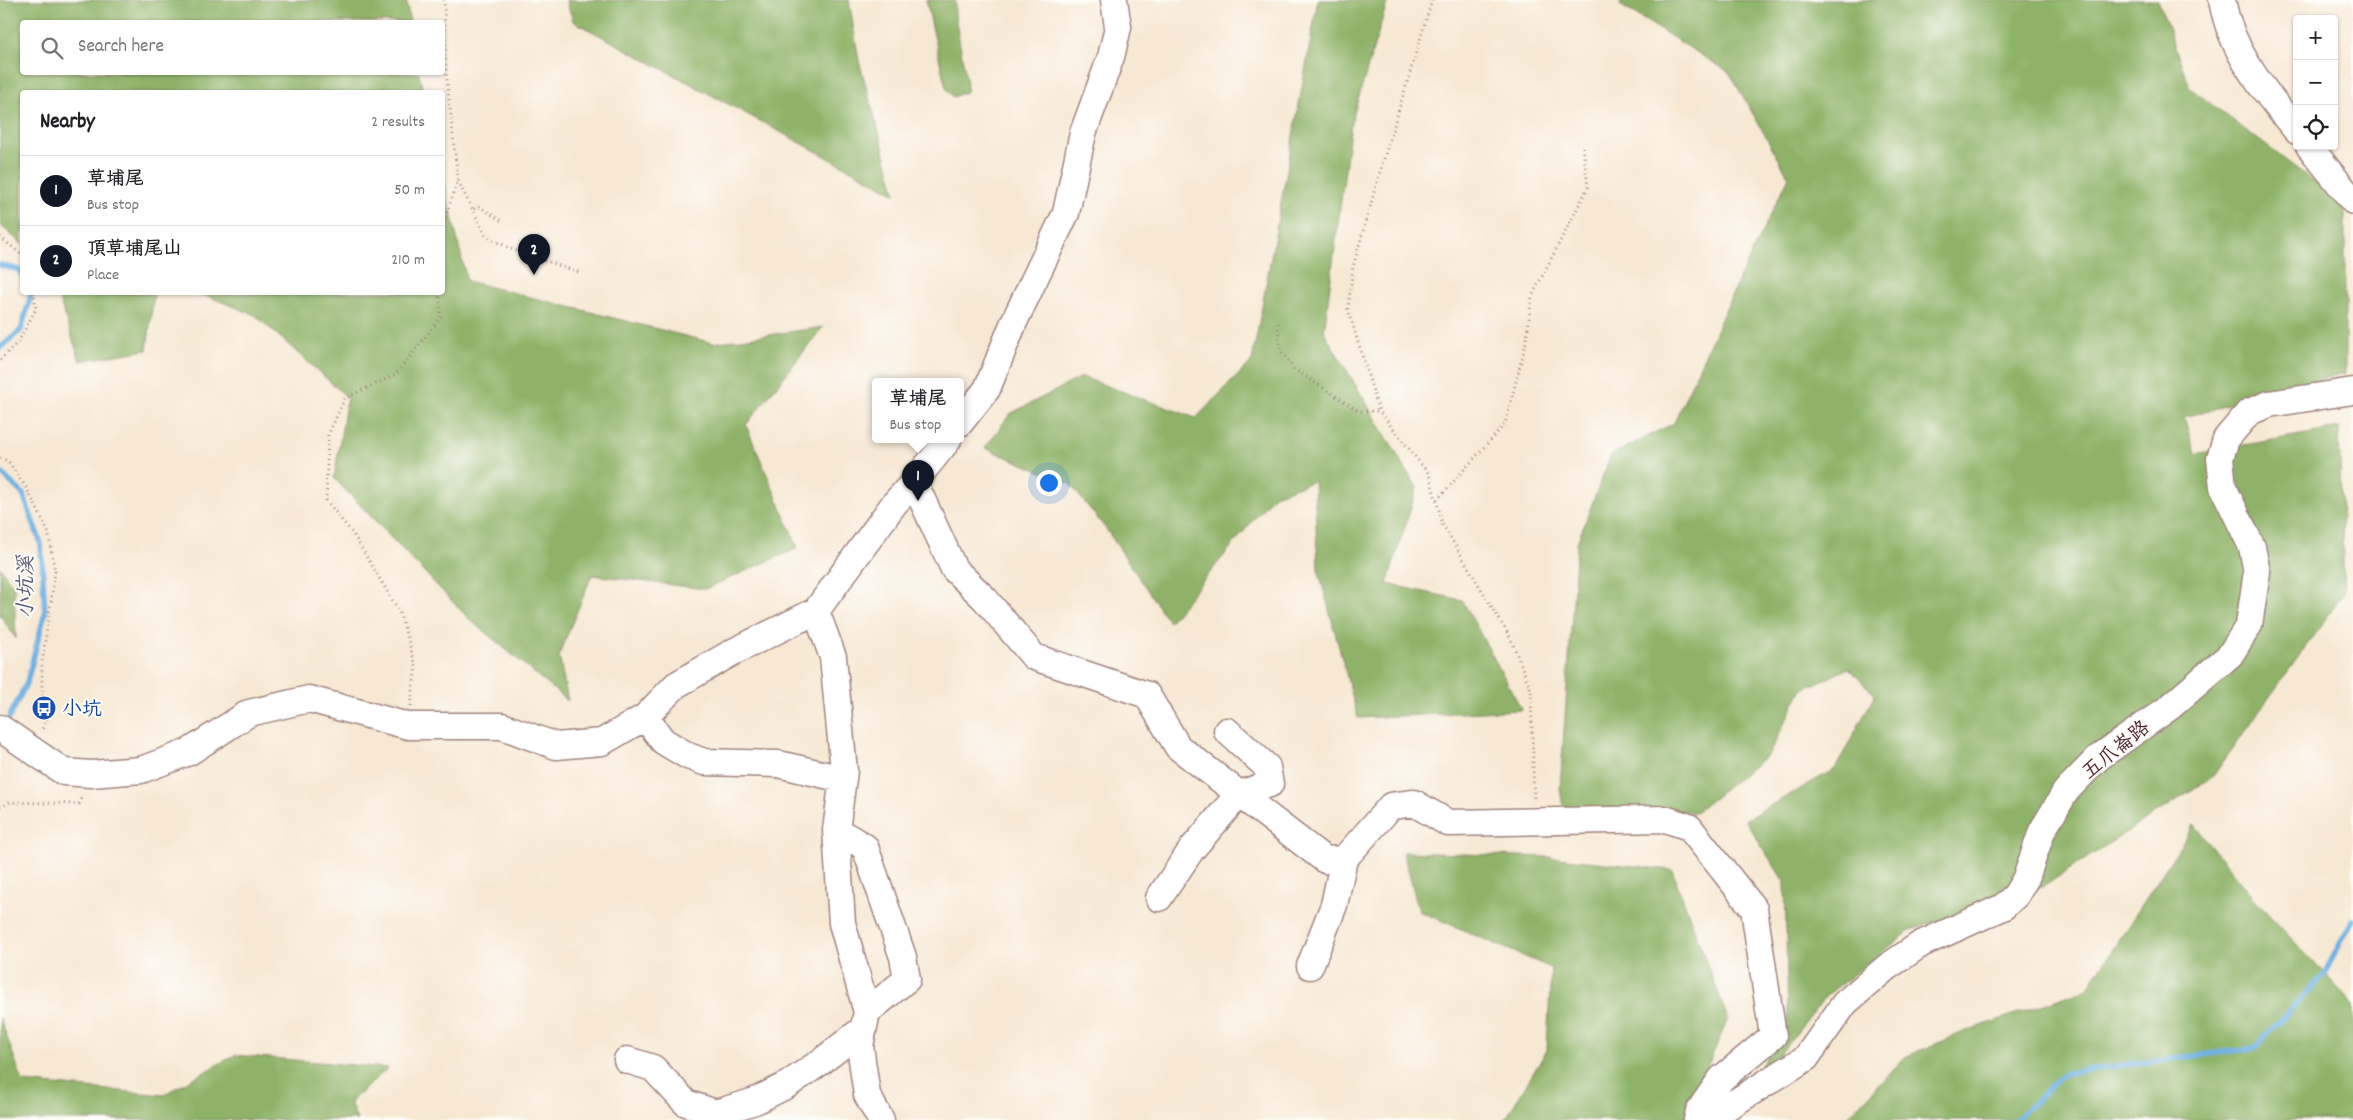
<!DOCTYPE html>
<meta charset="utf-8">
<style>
body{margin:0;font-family:Dekko,"LXGW WenKai TC",sans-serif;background:#f2f2f2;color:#202124}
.controls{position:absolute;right:15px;top:15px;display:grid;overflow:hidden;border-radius:5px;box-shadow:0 1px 4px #0004}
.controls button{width:45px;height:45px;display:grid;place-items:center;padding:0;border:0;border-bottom:1px solid #e0e0e0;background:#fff;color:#202124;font:25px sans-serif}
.you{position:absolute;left:1048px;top:482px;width:18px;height:18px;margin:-12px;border:4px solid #fff;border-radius:50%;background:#1a73e8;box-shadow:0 0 0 8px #1a73e833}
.badge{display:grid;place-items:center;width:32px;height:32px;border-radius:50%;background:#111827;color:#fff;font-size:16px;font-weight:700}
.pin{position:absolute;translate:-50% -41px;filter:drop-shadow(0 1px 2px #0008)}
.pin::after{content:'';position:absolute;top:26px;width:18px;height:15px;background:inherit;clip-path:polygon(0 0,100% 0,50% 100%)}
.popup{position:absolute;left:872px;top:378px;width:92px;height:65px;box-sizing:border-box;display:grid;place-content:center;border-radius:5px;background:#fff;filter:drop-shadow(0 1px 4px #0005);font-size:16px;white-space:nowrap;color:#757577}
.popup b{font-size:19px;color:#202124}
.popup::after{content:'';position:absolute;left:50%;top:100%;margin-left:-10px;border:10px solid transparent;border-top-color:#fff}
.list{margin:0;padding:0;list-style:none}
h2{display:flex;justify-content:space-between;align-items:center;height:65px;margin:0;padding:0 20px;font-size:21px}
h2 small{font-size:16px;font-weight:400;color:#757577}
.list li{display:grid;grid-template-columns:32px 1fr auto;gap:15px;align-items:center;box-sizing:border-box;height:70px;padding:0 20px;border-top:1px solid #e0e0e0}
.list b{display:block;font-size:19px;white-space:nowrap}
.list p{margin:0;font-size:16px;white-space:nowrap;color:#757577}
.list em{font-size:16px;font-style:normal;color:#757577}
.icon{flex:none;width:28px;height:28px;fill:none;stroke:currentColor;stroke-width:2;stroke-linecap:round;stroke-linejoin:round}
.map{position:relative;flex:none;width:2353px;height:1120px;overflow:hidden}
.search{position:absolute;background:#fff;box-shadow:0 1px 4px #0004;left:20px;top:20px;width:425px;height:55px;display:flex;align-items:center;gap:12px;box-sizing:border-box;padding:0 18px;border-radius:5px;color:#757577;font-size:19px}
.panel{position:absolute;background:#fff;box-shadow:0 1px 4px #0004;left:20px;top:90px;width:425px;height:205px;border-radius:5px}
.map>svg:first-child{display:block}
.forest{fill:#8eb368;stroke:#6c694a}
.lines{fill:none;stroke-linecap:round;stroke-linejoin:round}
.stream{stroke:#6fb2e4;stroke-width:5.5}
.minor-casing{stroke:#a0847f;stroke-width:29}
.path{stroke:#a0847f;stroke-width:3;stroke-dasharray:1 4;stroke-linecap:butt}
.minor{stroke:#fff;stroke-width:26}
.labels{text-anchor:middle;stroke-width:4;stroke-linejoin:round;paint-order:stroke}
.transit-label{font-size:20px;fill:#164399;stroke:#fdfcf7;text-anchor:start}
.street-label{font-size:20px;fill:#4a1f2b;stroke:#fdfcf7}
.water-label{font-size:21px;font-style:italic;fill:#595a75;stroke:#fdfcf7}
</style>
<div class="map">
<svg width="2353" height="1120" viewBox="0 0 2353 1120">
<rect width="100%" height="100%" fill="#fdfcf7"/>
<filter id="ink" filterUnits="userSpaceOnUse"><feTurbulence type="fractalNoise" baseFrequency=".02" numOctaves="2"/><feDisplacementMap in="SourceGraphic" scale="10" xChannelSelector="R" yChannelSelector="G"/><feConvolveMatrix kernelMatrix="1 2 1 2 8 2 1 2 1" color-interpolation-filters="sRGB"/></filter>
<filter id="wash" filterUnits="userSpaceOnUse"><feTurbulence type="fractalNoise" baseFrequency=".0096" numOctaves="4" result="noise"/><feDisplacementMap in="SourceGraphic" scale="20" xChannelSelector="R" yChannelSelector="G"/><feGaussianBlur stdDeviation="1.12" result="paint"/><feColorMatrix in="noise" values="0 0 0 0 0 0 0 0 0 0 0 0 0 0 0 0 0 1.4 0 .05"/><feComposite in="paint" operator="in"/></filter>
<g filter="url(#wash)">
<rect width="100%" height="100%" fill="#f7e8d3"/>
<path class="forest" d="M0,0H406L410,22H22V72L419,73L423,92H22V244L0,225Z
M566,0H849L859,61L896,194L573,21Z
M926,0H955V16L967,84L966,92L953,97L946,88Z
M1318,0H1388L1351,123L1324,332L1417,488L1387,584L1462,600L1522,710L1358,718L1318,569L1314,481L1274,495L1169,622L1106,529L1070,484L985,448L1010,414L1082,377L1196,418L1252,361Z
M1621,0H2158L2190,88L2345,205V373L2184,417L2195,454L2339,428L2344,593L2213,776L2044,886L1911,930L1827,995L1768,1069L1762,1071L1760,1067L1788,1022L1785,883L1745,820L1835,769L1875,695L1849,668L1801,690L1769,754L1696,812L1563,806L1560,789L1577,543L1611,455L1674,423L1741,275L1789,177L1729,72L1620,5Z
M443,178L467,281L713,343L823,327L746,425L798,548L705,589L592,575L559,655L568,701L469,619L334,478L347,397L255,315L199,293L442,292Z
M57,293H154L147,350L80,361Z
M0,567L14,587L16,639L0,615Z
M2194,825L2253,898L2353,1004V1120H1845L1905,1057L1964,1032L2087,989Z
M1403,852L1548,857L1672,870L1728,1019L1684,1120H1505L1547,1050L1551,968L1419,911Z
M0,1018L23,1082L163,1095L235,1055L388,1068L350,1102L357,1120H0Z"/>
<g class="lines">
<path class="stream" d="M0,265L19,270L22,276
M0,348L21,330L32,292
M0,472L23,494L41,544L45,613L27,682L6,724
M2015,1120L2065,1073L2254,1048L2323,976L2353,919"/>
</g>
</g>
<g filter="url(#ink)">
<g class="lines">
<defs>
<path id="minor" d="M2222,0C2231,52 2264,91 2297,131
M2309,146L2353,201
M960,423L987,389L1014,322L1066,213L1083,133L1111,57L1118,27L1114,0
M914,482L954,569L985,599L1034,657L1147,695L1178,747L1325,860L1344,859L1391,806L1414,803L1448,823L1665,819L1689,827L1754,909L1773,1036L1721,1079L1699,1111
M816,611L833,657L844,771L836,830L842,923L867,1012L860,1046L867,1095L881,1120
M645,717L663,741L688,756L704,762L778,764L843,779
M0,728L64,772L91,774L141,770L189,752L249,713L309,699L408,726H502L556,746L602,742L645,717L676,685L733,652L816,611L894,504L914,482L948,440
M836,830L865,847L903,957L907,979L867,1012
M1159,898L1192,849L1239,794L1270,784L1267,767L1227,731
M1310,966L1334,905L1344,859
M627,1060L653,1068L686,1103L716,1113L755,1101L787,1085L822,1061L863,1029
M1697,1120L1699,1111L1726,1108L1806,1058L1845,1003L1887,967L1921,944L2003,907L2016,895L2026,878L2042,831L2066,791L2098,758L2170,707L2230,655L2249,625L2257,572L2252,547L2223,487L2220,458L2226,439L2249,412L2269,404L2353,391"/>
</defs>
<use href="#minor" class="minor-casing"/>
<path class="path" d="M1432,0L1379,175L1353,267L1348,309L1379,411L1429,474L1443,525L1511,639L1531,690L1534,801
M458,181L486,236L511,249L581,273
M474,209L480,207L502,221
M442,227L458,180L446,72L444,0
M0,237L22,255
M1278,323L1280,350L1294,369L1359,411H1379
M0,360L18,342L36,309L34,292
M0,458L8,461L27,489L48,531L55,572L42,663V695L49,714L41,732
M1437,500L1505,424L1526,342L1532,296L1588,187L1583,146
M411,706L416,666L399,611L353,534L326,500L328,435L345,398L395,375L441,317L439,292
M0,807L10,802L79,804L82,795"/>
<use href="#minor" class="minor"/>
</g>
</g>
<defs>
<symbol id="bus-disc" viewBox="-11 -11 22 22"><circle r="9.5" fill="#1a4fb4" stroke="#fdfcf7"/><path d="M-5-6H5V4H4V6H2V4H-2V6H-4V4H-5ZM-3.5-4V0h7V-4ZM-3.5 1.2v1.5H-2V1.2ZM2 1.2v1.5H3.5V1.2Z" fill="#fff"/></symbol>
</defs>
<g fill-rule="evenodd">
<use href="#bus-disc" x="30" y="694" width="28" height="28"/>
</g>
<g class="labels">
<g class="transit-label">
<text x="62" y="715">小坑</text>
</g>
<g class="street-label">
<text transform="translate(2115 749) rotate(-39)" y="7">五爪崙路</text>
</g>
<g class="water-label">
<text transform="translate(25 587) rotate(-90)" y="7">小坑溪</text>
</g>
</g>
</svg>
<div class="controls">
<button>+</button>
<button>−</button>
<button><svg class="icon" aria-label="locate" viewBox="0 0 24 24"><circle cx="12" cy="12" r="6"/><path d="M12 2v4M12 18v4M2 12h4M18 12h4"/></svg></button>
</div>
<div class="you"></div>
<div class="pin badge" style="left:918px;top:501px">1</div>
<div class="popup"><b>草埔尾</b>Bus stop</div>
<div class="pin badge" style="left:534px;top:275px">2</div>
<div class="search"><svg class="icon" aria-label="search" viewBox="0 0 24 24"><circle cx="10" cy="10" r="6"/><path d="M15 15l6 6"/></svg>Search here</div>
<section class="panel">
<h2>Nearby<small>2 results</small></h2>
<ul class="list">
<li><span class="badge">1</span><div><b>草埔尾</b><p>Bus stop</p></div><em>50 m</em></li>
<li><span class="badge">2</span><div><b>頂草埔尾山</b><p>Place</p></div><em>210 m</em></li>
</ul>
</section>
</div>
